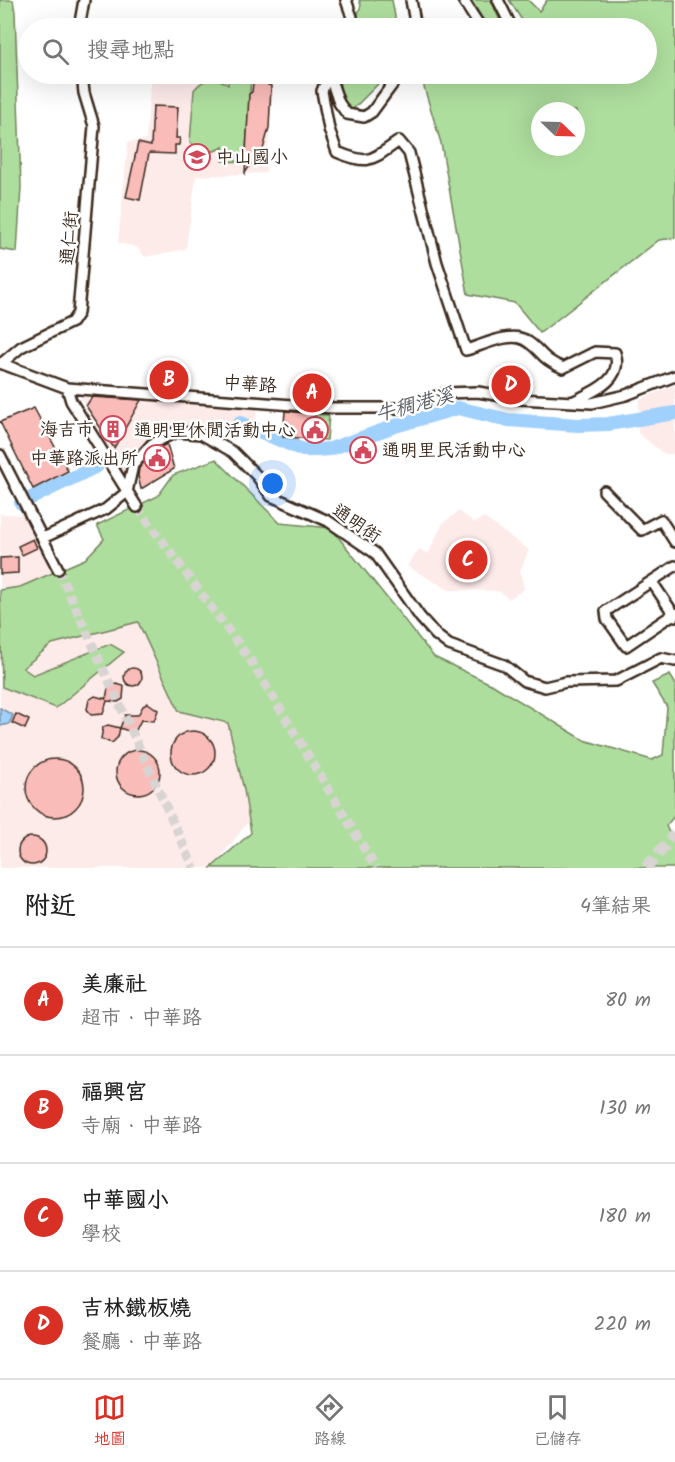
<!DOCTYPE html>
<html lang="zh-TW">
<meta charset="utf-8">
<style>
body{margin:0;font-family:Kalam,"LXGW WenKai TC",sans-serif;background:#f2f2f2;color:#222}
.compass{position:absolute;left:531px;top:102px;width:54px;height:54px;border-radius:50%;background:#fff;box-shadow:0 6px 24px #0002;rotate:113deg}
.you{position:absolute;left:273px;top:484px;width:21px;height:21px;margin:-15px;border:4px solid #fff;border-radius:50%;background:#1a73e8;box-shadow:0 0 0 9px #1a73e833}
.badge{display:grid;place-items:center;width:39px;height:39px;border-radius:50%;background:#d93025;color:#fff;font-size:20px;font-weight:700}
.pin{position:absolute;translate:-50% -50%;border:3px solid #fff;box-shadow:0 2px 6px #0006}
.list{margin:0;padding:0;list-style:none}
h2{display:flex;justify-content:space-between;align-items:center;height:78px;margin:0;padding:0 24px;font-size:26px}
h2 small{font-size:20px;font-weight:400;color:#767676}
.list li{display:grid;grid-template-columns:39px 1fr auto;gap:18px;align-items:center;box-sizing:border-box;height:108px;padding:0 24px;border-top:2px solid #e0e0e0}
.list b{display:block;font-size:22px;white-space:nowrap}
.list p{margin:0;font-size:20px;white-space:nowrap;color:#767676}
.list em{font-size:20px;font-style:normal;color:#767676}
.icon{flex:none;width:33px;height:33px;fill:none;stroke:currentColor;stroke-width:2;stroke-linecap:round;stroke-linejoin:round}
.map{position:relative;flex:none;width:675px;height:868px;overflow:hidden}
.search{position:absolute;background:#fff;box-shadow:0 6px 24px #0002;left:18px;right:18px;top:18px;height:66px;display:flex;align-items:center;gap:15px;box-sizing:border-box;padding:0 21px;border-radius:33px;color:#767676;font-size:22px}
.sheet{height:510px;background:#fff}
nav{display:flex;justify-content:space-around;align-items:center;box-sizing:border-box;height:84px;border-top:2px solid #e0e0e0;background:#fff;font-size:16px;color:#767676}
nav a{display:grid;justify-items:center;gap:3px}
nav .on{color:#d93025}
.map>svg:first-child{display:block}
.built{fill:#fdebea}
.green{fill:#aede9e;stroke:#74845e;stroke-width:1.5;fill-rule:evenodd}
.water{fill:#a0d0fc;stroke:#788ea3;stroke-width:1.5}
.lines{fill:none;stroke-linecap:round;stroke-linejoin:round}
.river{stroke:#a0d0fc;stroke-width:14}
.building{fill:#f9bcb9;stroke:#3b2a1e;stroke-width:1.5}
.minor-tunnel{stroke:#d8d4d2;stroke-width:9;stroke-dasharray:9 4.5;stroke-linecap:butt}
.major-tunnel{stroke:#d8d4d2;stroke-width:12;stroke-dasharray:12 6;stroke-linecap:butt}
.minor-casing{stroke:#3b2a1e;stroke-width:14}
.minor{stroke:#fff;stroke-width:9}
.labels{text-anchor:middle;stroke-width:5;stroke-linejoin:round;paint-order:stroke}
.poi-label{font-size:18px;fill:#3b2a1e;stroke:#fff;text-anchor:end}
.street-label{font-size:18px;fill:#3b2a1e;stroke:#fff}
.water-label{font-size:20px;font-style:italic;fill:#595c61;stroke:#fff}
</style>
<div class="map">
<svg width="675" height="868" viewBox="0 0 675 868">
<rect width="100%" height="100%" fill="#fff"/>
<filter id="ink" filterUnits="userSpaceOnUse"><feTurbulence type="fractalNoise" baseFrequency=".0167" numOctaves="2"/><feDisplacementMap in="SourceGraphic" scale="12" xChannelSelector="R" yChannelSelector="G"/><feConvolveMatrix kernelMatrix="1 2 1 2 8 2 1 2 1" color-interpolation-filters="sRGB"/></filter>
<g filter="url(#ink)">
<path class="built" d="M151,74H274L266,173L196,176L186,249L145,257L137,247L118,243L128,142L146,140Z
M675,385V454H664L638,433L639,400Z
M77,391L257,409L255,430L174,428L149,440L129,465L127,482Z
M459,511L475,523L483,517L529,550L520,571L524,589L509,599L499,591L449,590L407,566L419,549L428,554L443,523Z
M0,514L29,515L49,568L59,608L158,589L266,799L212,868H0Z"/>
<path class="green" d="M0,0H13L15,12L21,187L17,252L0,249Z
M359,0H392L397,28H353L361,5Z
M471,0H491L503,28H488Z
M509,0H528L539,11L547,0H675V238L659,240L540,333L515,303L468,294L441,143L420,74H646V28H527ZM540,111H576V147H540Z
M341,74H384L377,85L351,111L339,92Z
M229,76L251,77L245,162L222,161L223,147C210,155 200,152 190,142L194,90C203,78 216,75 228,85Z
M315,414L329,415L327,440L313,439Z
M216,459L280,523L331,528L434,657L493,685L584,740L652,760L663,755L667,707L652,683L670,675L675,683V815L666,826L675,845V868H211L251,833L244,790L228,723L179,711L138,622L52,644L23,668L33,675L110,644L124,652L56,708L2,687L0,590L20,587L85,559L104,539L97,525L158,496L173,475Z"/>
<path class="water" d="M0,708L13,715L9,724L0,726Z"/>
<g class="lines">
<path class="river" d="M240,423L303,450H315L330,449L395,426L458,408L508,420L578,425L608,424L675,413
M21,503L97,466"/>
</g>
<path class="building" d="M254,74L268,75V85L271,86L269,128L260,160L257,161L256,166L251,164L245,173L249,94L252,92Z
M153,106L178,107L176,138H180L179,145H175V154L149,153L140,200L126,197L138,143L151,146Z
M92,397L141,400L114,448L86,406Z
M34,408L68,471L33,489L0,422Z
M285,411L315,414L313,439L283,437Z
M167,444L174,469L141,489L138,476L139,468L156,449Z
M33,539L37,548L22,555L18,546Z
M18,557V573L0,574V558Z
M124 677a9 9 0 1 1 18 0a9 9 0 1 1-18 0Z
M116,684L124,686L123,699L118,702L107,701L103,714L91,715L87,709L89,700L95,696L106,699L108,688Z
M148,703L158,710L154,721L141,720L136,730L131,732L120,728L118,737L112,743L101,739L103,727L108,725L120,728L125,715H138L143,706Z
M16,714L29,720L25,729L12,723Z
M171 753a22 22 0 1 1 44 0a22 22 0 1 1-44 0Z
M116 772a22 22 0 1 1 44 0a22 22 0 1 1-44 0Z
M26 788a29 29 0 1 1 58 0a29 29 0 1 1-58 0Z
M18 851a14 14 0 1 1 28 0a14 14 0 1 1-28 0Z"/>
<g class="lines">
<path class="minor-tunnel" d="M137,507L251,661L376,868
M58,569L194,868"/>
<path class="major-tunnel" d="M646,868L675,834"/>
<defs>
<path id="minor" d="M346,0L352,17L347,28
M411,0L416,28
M463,0L481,28
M498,0L512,28
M79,28L84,0
M329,74L322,91L329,129L337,152C370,166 371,160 399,141L409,153L437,263L466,350C481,346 511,331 525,340C541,349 540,359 563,368L595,352L615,353C624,381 592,392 572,402
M329,74L339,103L347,114L364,117L372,112L400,74
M0,363L67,388L332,408H402L445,393L478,392L519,399L592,403L626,395L675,376
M2,363L21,347L72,322L78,313L94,126L84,93L82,74
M67,388L71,401L137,507
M0,455L58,569
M604,491L642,530L661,520L675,542
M127,492L133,465L152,444L176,432L201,434L233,452L257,476L271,496L328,521L375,553L420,617L436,635L449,645L504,665L524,681L545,687L566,682L616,681L661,658L675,661
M43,538L106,509L127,492
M675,566L606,611L607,619L626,646L675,613
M652,582L675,616"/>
</defs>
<use href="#minor" class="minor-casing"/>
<use href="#minor" class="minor"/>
</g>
</g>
<defs>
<symbol id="school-ring" viewBox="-11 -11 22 22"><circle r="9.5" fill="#fff" stroke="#d1495b" stroke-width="1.5"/><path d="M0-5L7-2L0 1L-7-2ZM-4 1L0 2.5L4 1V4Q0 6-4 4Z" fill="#d1495b"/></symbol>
<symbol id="building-ring" viewBox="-11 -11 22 22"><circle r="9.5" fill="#fff" stroke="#d1495b" stroke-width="1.5"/><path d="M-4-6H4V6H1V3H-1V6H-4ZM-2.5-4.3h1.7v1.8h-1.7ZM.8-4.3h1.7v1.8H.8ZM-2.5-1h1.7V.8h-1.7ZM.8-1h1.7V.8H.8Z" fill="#d1495b"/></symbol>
<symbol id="civic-ring" viewBox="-11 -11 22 22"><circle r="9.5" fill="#fff" stroke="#d1495b" stroke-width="1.5"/><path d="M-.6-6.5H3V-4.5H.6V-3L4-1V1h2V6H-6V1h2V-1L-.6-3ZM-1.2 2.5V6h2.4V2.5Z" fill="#d1495b"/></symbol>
</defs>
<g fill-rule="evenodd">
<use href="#school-ring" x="182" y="142" width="30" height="30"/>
<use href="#building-ring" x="98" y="414" width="30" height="30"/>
<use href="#civic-ring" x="300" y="415" width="30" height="30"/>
<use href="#civic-ring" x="348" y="435" width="30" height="30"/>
<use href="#civic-ring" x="142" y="443" width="30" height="30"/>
</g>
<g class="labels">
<g class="poi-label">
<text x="216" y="163" text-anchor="start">中山國小</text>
<text x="94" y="435">海吉市</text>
<text x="296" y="436">通明里休閒活動中心</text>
<text x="382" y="456" text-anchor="start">通明里民活動中心</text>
<text x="138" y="464">中華路派出所</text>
</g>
<g class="street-label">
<text transform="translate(69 238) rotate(-85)" y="6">通仁街</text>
<text transform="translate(250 384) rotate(4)" y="6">中華路</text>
<text transform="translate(357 523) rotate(34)" y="6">通明街</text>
</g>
<g class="water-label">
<text transform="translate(414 404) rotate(-15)" y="7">牛稠港溪</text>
</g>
</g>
</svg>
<svg class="compass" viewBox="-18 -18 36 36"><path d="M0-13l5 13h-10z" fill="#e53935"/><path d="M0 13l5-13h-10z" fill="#767676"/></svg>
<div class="you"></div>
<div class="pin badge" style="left:312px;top:393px">A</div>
<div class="pin badge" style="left:169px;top:380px">B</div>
<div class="pin badge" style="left:468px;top:560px">C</div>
<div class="pin badge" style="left:511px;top:385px">D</div>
<div class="search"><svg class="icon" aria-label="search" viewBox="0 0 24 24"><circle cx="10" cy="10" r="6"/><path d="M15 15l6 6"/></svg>搜尋地點</div>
</div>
<section class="sheet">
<h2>附近<small>4筆結果</small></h2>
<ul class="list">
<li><span class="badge">A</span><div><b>美廉社</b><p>超市 · 中華路</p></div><em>80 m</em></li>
<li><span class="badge">B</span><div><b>福興宮</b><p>寺廟 · 中華路</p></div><em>130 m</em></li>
<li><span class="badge">C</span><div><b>中華國小</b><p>學校</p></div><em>180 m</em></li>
<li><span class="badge">D</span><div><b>吉林鐵板燒</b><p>餐廳 · 中華路</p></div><em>220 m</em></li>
</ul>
</section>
<nav>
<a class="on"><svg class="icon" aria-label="map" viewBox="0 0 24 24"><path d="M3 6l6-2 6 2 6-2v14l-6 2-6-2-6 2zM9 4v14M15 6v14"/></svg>地圖</a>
<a><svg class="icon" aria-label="directions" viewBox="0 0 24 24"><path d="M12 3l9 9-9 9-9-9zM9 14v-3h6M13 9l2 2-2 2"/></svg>路線</a>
<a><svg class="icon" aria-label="saved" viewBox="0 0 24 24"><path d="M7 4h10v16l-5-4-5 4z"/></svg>已儲存</a>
</nav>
